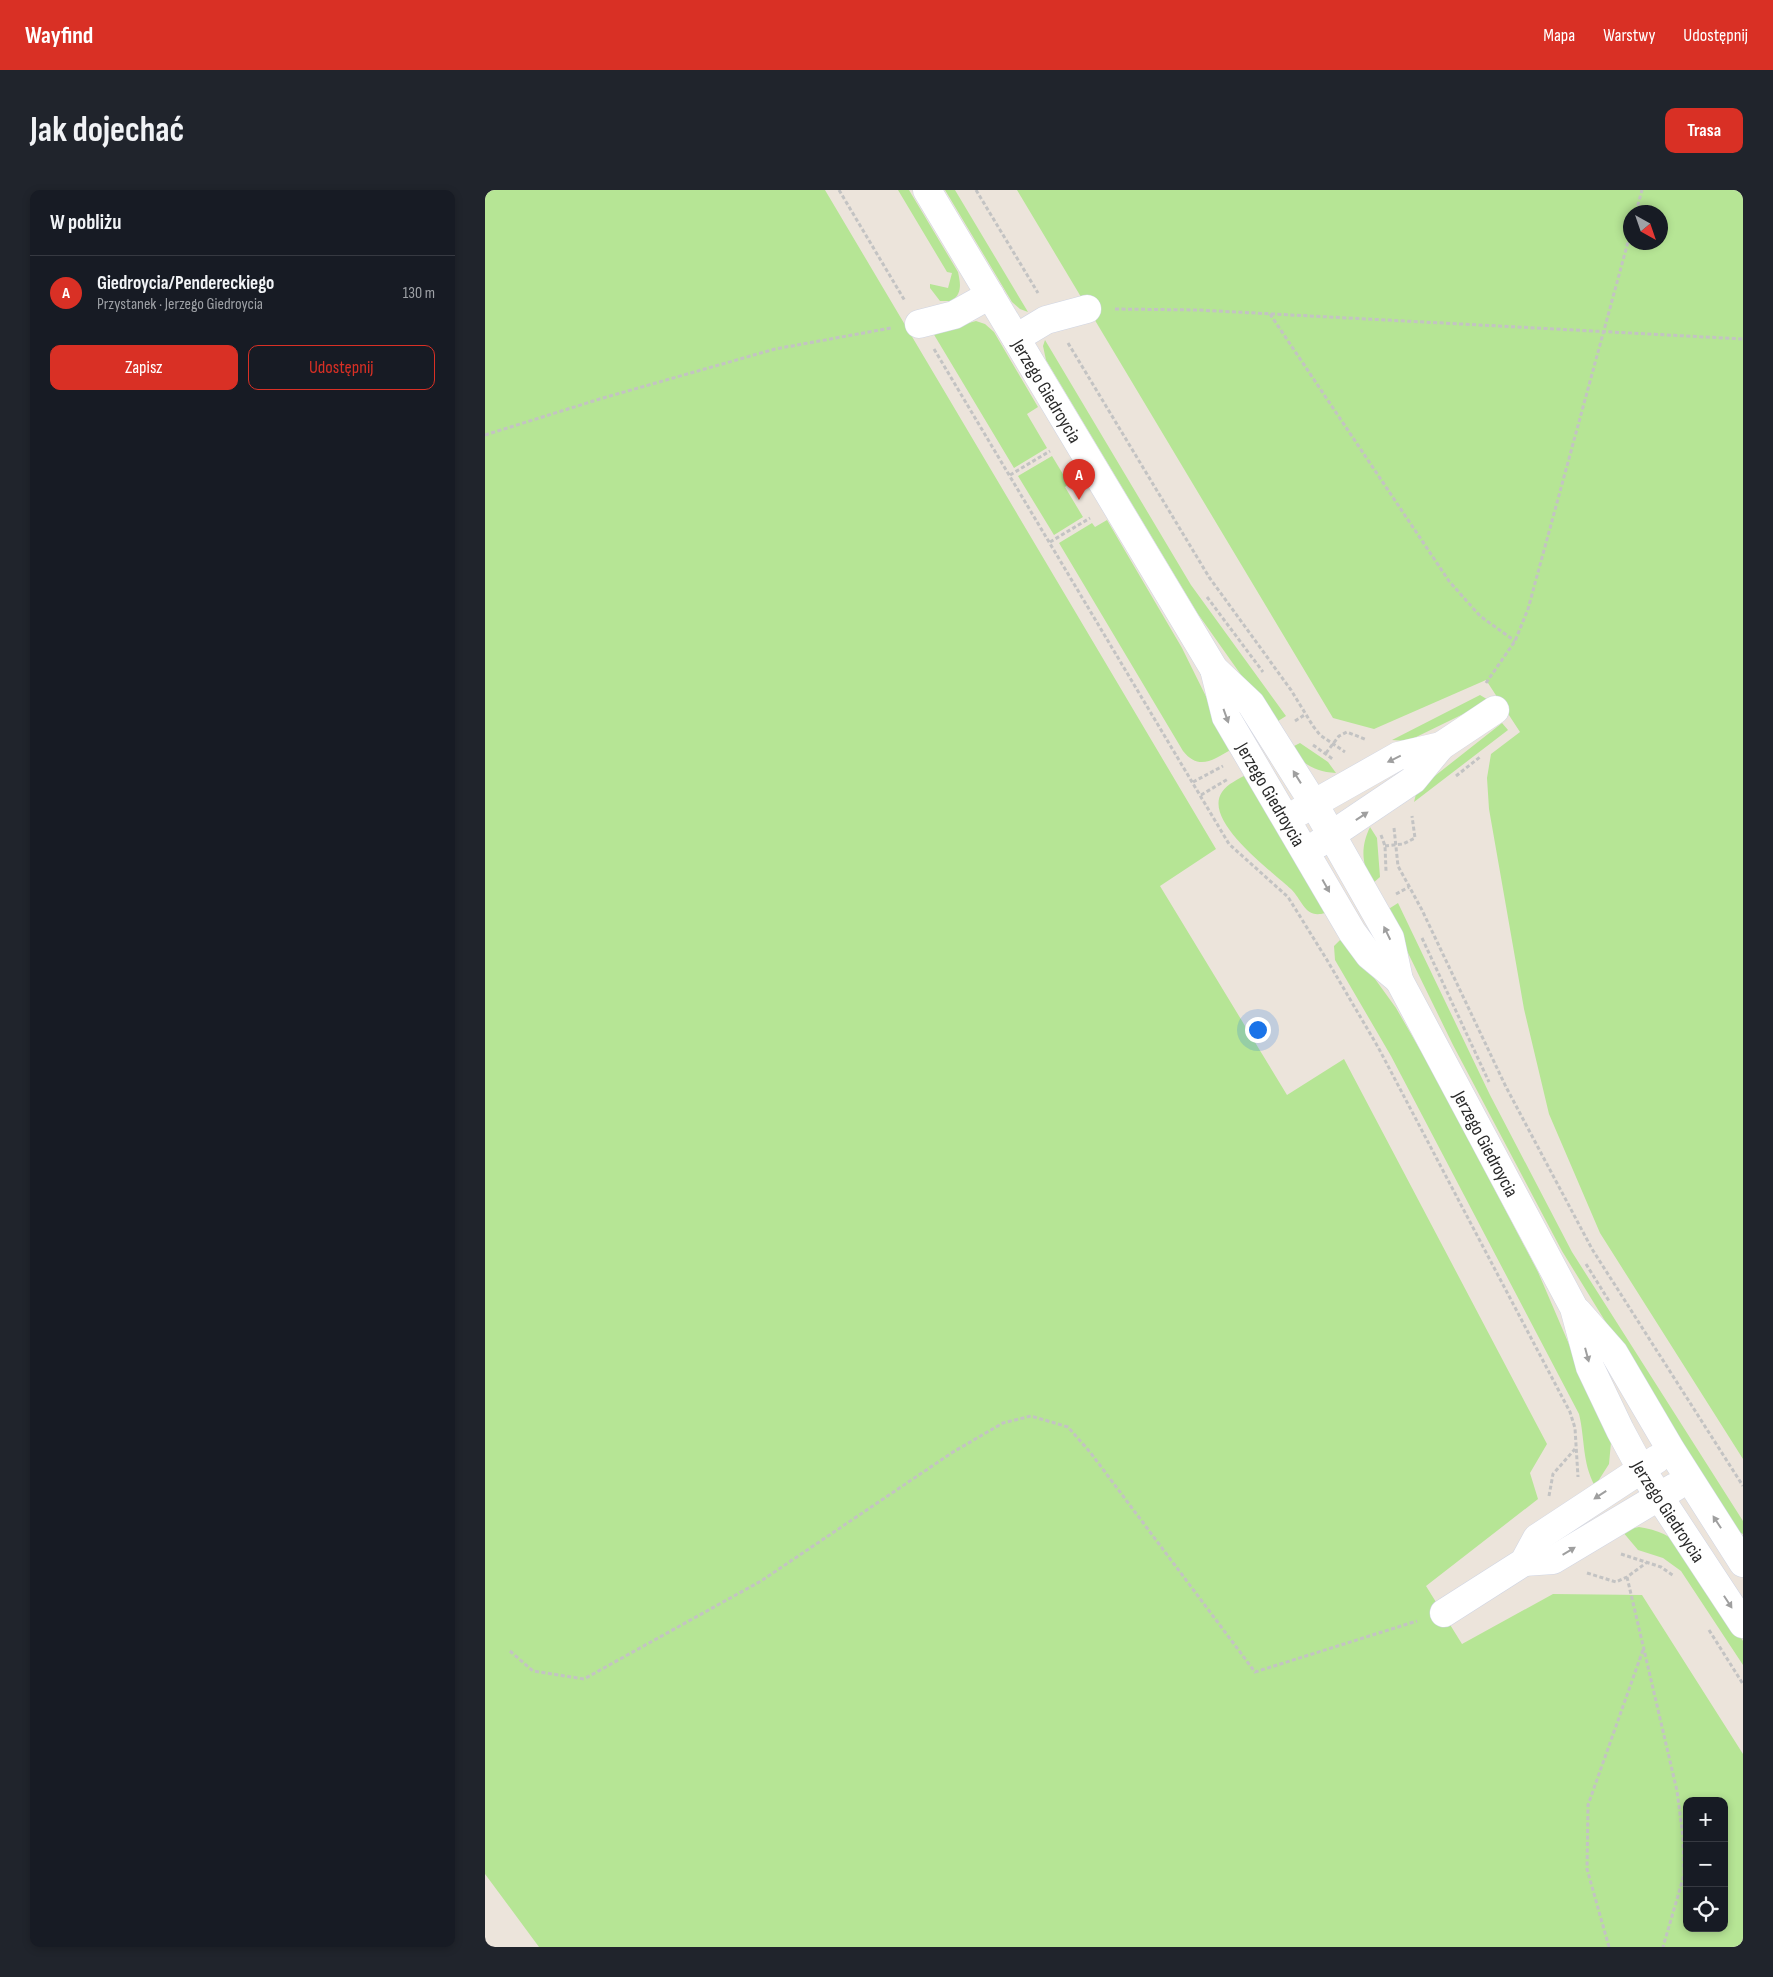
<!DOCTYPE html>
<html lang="pl">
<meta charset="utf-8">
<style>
body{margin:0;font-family:"Sofia Sans Condensed",sans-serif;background:#20242c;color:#f1f3f6}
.controls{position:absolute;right:15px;bottom:15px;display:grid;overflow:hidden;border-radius:10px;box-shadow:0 2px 8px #0003}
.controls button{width:45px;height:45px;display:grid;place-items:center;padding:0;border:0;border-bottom:1px solid #363941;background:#171b24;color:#f1f3f6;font:25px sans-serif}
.compass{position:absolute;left:1138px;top:15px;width:45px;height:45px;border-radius:50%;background:#171b24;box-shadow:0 2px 8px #0003;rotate:140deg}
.you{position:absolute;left:772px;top:839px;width:18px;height:18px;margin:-12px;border:4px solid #fff;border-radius:50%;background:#1a73e8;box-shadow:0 0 0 8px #1a73e833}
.badge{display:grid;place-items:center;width:32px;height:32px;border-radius:50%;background:#d93025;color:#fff;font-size:16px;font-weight:700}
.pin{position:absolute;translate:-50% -41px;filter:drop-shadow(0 1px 2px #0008)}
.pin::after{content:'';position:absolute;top:26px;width:18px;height:15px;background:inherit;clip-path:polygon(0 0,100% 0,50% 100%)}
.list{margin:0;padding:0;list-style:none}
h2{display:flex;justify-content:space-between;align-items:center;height:65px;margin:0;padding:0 20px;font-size:21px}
h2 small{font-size:16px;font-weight:400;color:#9ea1a6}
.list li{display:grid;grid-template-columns:32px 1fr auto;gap:15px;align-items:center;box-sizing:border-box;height:75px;padding:0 20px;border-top:1px solid #363941}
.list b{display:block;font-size:19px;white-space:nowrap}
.list p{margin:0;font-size:16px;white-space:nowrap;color:#9ea1a6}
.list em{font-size:16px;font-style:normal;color:#9ea1a6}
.actions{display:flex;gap:10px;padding:15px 20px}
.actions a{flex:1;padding:11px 0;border:1px solid #d93025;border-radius:10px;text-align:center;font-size:18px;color:#d93025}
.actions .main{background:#d93025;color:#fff}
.icon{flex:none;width:28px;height:28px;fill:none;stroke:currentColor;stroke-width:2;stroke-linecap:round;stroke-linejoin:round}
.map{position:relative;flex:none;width:1258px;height:1757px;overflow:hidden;border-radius:10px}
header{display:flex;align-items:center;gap:30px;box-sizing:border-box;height:70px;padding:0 25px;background:#d93025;color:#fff}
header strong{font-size:24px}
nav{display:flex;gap:28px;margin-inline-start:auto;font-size:18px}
.intro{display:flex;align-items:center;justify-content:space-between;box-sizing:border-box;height:120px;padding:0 30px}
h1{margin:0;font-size:35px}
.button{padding:12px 22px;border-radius:10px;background:#d93025;color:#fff;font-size:18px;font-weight:700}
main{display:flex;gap:30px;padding:0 30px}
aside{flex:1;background:#171b24;border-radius:10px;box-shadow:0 2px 8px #0003}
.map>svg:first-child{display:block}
.green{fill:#b6e595;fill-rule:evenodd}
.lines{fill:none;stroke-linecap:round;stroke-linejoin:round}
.minor-casing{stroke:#d0d5e3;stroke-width:29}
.path{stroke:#c3c3c3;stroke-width:3;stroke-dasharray:4 2.5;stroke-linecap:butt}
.minor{stroke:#fff;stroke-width:28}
.oneway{fill:#9f9f9f}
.labels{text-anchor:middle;stroke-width:4;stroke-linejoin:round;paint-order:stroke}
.street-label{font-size:19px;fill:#2a2a2a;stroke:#fff}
</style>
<header>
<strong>Wayfind</strong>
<nav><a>Mapa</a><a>Warstwy</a><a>Udostępnij</a></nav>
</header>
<div class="intro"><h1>Jak dojechać</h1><a class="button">Trasa</a></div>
<main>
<aside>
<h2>W pobliżu<small></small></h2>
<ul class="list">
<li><span class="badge">A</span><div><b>Giedroycia/Pendereckiego</b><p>Przystanek · Jerzego Giedroycia</p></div><em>130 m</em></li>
</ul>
<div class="actions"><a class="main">Zapisz</a><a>Udostępnij</a></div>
</aside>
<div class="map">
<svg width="1258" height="1757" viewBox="0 0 1258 1757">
<rect width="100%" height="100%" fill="#ece4db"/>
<path class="green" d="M0,0H340L731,659L675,696L802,905L859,869L1062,1254L1045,1283L1053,1309L941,1396L977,1454L1068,1404L1157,1405L1258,1564V1757H54L0,1684ZM1202,1611H1239V1738H1202Z
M413,0H424L473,82C475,92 478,103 467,111H455L445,98V94L463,98L467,83L462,82Z
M460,0H470L543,122L535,119L527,112Z
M532,0H1258V1269L1115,1043L1064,924L1039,819L1004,619L1002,588L1006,564L1035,542L1001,490L889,539L848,528ZM1146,22H1176V52H1146Z
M491,131L500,134L509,142L553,217L542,224L562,258L529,278L448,143Z
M560,150L706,395L801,526L790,533L713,424L561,170L558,156Z
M567,266L584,294L580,297L598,327L569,345L533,286Z
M622,330L697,458L747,559C728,570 714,581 698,561L574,353L607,333L610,337Z
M995,505L1005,511L923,551L907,550Z
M1017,533L1023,540L929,612L932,600Z
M815,553L843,572L851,583C830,582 818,574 805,558Z
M762,584L840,723C820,729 818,711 806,699C788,682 717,631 737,602C742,594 754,589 762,584Z
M885,637L892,648L895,687L887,694C877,674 875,658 885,637Z
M913,713L1005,905L1087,1062L1258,1331V1344L1248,1339L1077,1061L968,855L902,720Z
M859,746L911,818L948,882L1053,1082L1126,1252L1124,1274L1110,1296C1097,1273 1100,1248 1094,1224L906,866L850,770L849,756Z
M1154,1337C1173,1340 1186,1345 1199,1360L1258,1451V1475L1196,1381L1178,1368L1153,1360L1137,1341Z"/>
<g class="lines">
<defs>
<g id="minor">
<path id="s1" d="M442,0L729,479L766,514L829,614L905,748L914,790L1089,1118L1105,1177L1135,1240L1156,1279L1258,1434"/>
<path d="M434,134L469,125L505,105"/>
<path d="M531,148L561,130L602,119"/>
<path id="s2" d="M729,479L741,527L867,742L884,765L914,790"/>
<path d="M814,622L913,566L956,556"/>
<path d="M833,654L928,590L956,556L1010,520"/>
<path d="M1093,1122L1129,1163L1186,1260L1258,1373"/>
<path d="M1039,1372L1068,1370L1190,1297"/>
<path d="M959,1423L1039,1372L1052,1348L1172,1269"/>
</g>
</defs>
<use href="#minor" class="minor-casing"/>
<path class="path" d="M354,0L420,111
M491,0L553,103
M1151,22L1157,0
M630,119L713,120L1258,149
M785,124L964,391L995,426L1030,451
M583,153L724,387L806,500L828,536L835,545L860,562
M449,159L744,654L803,707L842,770L893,857L1085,1222L1090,1238L1093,1287
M0,245L118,208L290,159L406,138
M525,285L565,261
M565,352L605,328
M722,407L778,482
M1001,493L1030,451L1043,419L1146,41
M810,531L821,524
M828,555L849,570
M841,563L854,546L862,542L882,550
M971,586L995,567
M708,592L738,576
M716,605L743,589
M909,638L913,676L937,720L1021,897L1107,1059L1258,1296
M896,645L900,656L901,681
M900,656L918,654L930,648L927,626
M911,704L924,697
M937,748L1004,892
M1101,1074L1124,1111
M1064,1306L1068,1284L1090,1259
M1136,1364L1176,1377L1189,1386
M1102,1383L1131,1392L1142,1387L1161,1373
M1142,1387L1192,1601L1198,1647L1199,1685L1178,1757
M1224,1440L1258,1494
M25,1461L48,1481L99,1489L276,1391L468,1262L518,1233L546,1226L583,1237L605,1262L770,1482L932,1431
M1124,1757L1102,1679L1103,1615L1159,1457"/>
<use href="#minor" class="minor"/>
</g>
<defs><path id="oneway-solid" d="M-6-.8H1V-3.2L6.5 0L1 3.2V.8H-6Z" transform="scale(1.25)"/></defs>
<g class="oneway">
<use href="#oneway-solid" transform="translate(741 526) rotate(70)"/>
<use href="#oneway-solid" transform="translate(909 569) rotate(154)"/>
<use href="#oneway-solid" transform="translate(812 587) rotate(-122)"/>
<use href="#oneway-solid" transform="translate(877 626) rotate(-34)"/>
<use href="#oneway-solid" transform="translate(841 696) rotate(61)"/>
<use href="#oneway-solid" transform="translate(902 743) rotate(-116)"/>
<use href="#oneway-solid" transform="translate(1102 1165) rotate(75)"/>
<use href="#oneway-solid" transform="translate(1115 1305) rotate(147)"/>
<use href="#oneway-solid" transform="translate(1232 1332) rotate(-123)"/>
<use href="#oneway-solid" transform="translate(1084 1361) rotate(-31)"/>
<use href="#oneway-solid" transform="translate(1243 1412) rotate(57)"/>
</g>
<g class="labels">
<g class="street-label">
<text dy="7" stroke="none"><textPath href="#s1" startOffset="234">Jerzego Giedroycia</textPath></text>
<text dy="7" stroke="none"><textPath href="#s2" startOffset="139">Jerzego Giedroycia</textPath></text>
<text dy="7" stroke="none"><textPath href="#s1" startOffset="1110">Jerzego Giedroycia</textPath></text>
<text dy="7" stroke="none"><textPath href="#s1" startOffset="1522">Jerzego Giedroycia</textPath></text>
</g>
</g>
</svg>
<div class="controls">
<button>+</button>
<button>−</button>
<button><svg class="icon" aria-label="locate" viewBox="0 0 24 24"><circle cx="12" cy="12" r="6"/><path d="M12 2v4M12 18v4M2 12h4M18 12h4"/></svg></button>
</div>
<svg class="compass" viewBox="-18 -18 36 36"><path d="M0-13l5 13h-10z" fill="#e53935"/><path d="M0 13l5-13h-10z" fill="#9ea1a6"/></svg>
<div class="you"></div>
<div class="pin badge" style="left:594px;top:310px">A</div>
</div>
</main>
